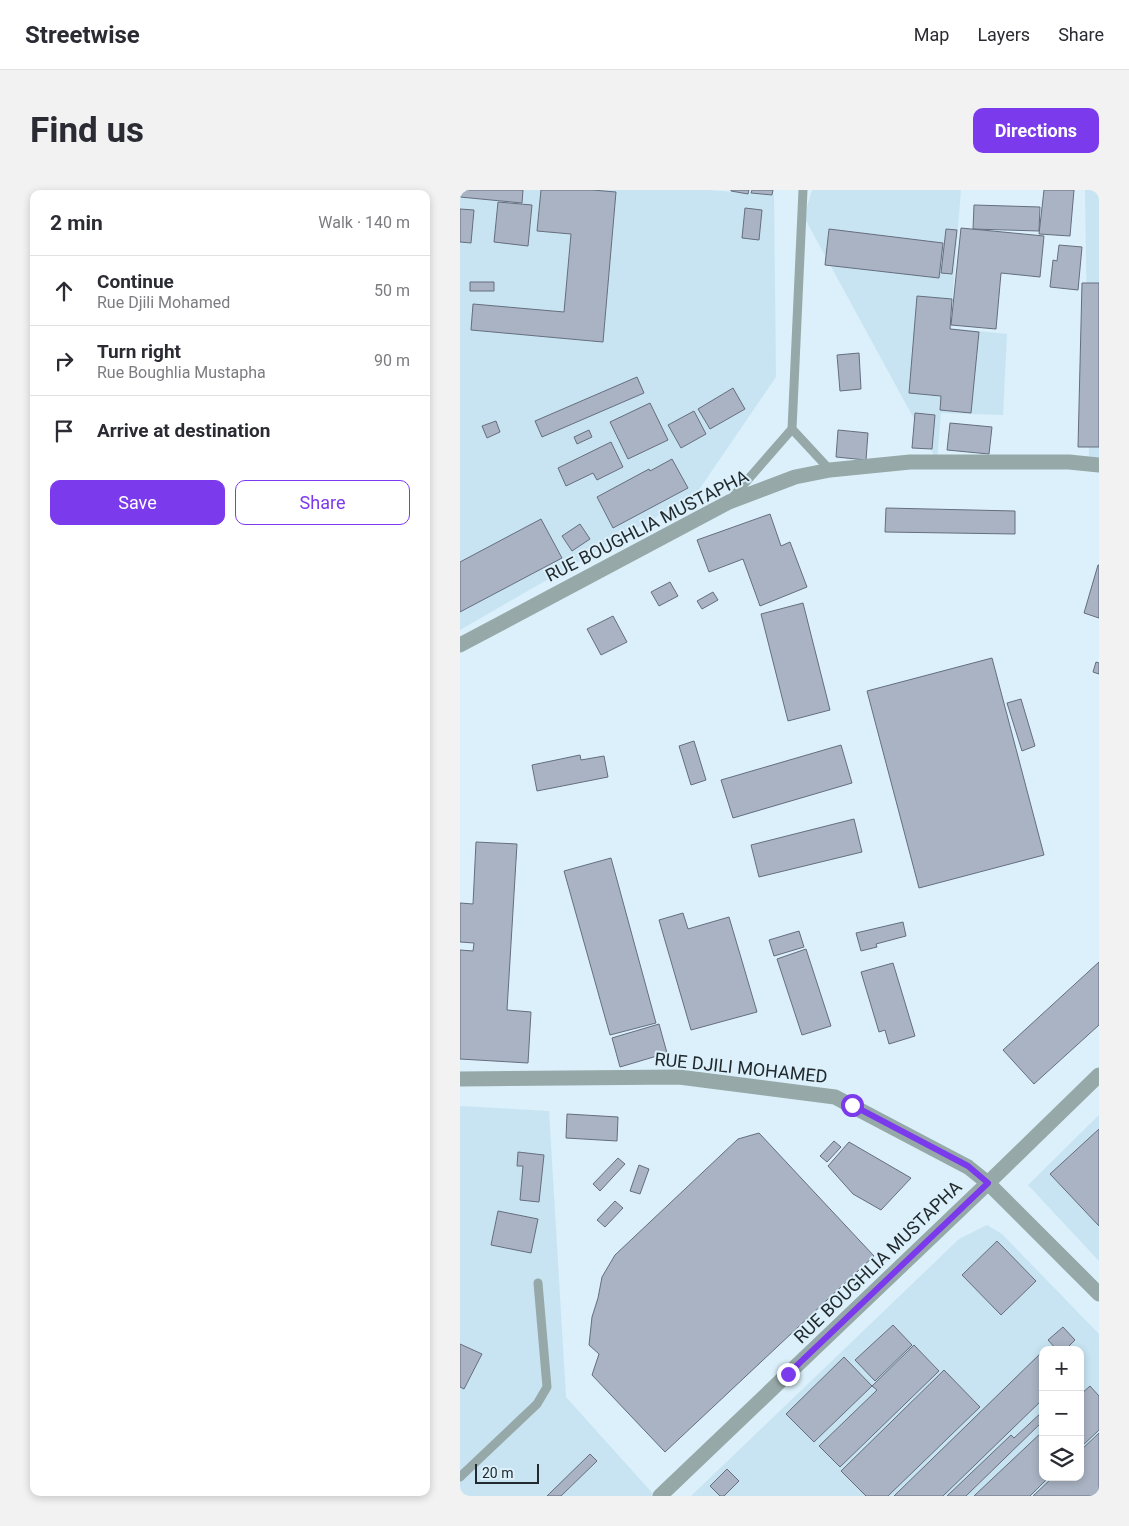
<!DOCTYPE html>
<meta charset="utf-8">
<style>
body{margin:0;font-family:Roboto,sans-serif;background:#f2f2f3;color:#2b2b33}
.controls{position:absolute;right:15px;bottom:15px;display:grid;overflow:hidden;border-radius:10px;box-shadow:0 2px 8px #0003}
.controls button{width:45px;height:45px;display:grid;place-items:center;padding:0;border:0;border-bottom:1px solid #e1e1e2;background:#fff;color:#2b2b33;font:25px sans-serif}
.scale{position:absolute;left:15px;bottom:12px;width:64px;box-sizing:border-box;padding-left:5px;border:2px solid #222a2e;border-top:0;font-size:14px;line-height:18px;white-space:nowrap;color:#222a2e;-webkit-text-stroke:4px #dbf0fa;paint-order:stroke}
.stop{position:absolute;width:15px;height:15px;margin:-11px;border:4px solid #7c3aed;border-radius:50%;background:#fff}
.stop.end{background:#7c3aed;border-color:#fff;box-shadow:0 1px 5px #0008}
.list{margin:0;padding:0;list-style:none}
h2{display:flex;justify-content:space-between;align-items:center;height:65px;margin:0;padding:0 20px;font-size:21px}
h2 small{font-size:16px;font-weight:400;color:#7c7c81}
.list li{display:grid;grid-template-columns:32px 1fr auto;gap:15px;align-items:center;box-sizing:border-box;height:70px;padding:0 20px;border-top:1px solid #e1e1e2}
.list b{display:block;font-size:19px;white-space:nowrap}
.list p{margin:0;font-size:16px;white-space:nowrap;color:#7c7c81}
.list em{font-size:16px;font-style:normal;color:#7c7c81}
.actions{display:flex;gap:10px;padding:15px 20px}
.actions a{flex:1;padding:11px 0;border:1px solid #7c3aed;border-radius:10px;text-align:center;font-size:18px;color:#7c3aed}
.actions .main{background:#7c3aed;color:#fff}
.icon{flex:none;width:28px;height:28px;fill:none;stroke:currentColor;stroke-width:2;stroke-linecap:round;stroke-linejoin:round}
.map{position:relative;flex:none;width:639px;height:1306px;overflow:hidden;border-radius:10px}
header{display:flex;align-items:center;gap:30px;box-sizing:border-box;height:70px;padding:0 25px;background:#fff;border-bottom:1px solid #e1e1e2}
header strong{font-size:24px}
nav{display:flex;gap:28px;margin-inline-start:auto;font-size:18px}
.intro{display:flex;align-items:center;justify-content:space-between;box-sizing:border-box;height:120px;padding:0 30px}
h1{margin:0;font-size:35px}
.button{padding:12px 22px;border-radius:10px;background:#7c3aed;color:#fff;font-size:18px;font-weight:700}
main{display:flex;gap:30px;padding:0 30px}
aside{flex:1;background:#fff;border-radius:10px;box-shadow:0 2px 8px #0003}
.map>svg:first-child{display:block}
.built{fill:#c8e4f2;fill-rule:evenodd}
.building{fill:#a9b3c3;stroke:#656e7e}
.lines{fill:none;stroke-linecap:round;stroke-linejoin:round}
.lane{stroke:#96a9a8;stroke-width:9}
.street{stroke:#96a9a8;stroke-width:15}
.route{stroke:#7c3aed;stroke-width:6}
.labels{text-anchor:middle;stroke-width:4;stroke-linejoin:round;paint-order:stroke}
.street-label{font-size:18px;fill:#222a2e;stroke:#dbf0fa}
</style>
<header>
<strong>Streetwise</strong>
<nav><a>Map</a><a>Layers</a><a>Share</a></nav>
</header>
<div class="intro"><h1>Find us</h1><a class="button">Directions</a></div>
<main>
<aside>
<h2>2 min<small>Walk · 140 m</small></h2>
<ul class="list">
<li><svg class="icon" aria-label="ahead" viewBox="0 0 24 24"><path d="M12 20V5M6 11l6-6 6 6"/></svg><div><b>Continue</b><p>Rue Djili Mohamed</p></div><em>50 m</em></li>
<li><svg class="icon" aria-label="right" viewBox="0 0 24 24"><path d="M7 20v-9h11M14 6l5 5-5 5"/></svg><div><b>Turn right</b><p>Rue Boughlia Mustapha</p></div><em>90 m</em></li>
<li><svg class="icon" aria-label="arrive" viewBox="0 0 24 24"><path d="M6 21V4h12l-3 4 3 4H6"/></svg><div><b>Arrive at destination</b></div></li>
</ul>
<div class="actions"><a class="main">Save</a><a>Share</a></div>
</aside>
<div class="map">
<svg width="639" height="1306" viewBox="0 0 639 1306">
<rect width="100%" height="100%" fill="#dbf0fa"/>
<path class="built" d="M0,0H248L314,5L316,187L236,304L0,440Z
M352,0H501L490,138L547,144L543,225L481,223L477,271L344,27Z
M625,0H639V273L629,274Z
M0,916L89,921L106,1207L195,1306H0Z
M639,925V1071L568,995Z
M527,1035L542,1044L639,1144V1306H231L499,1049ZM583,1160H620V1287H583Z"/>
<path class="building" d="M0,0H63L62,13L0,7Z
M81,0H132L156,2L143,152L11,140L13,114L104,122L111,44L77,41Z
M271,0H289L288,4L271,1Z
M292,0H313L312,5L291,3Z
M584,0H614L610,46L579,44Z
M38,12L72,15L68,56L34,52Z
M514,15L580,17L579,41L513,39Z
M285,18L302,20L299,50L282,48Z
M0,19L14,20L11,53L0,52Z
M501,38L584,46L580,87L541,83L536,139L491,135Z
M369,39L483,53L479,88L365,75Z
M486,39L497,40L492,84L481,83Z
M599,55L622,57L618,100L590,97L593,70L597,71Z
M10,92H34V101H10Z
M622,93H639V257H618Z
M457,106L492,109L490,139L519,142L511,223L480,220L481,206L449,203Z
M399,163L401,199L380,201L377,165Z
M177,187L184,203L82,247L75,231Z
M273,198L285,219L250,239L238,219Z
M190,213L208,250L168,269L150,232Z
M234,221L246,244L221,258L208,235Z
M455,223L475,225L472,259L452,258Z
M36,231L40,242L27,248L22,236Z
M490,233L532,237L529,264L487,260Z
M129,240L132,247L117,254L114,247Z
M378,240L408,243L406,270L376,267Z
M151,252L163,277L137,290L133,283L106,296L98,278Z
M212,269L228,298L153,338L137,307L189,279L190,281Z
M426,318L555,321V344L425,342Z
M310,324L321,356L330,352L347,397L300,416L283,369L249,382L237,350Z
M81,329L102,368L0,422V372Z
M120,334L130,349L112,361L102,346Z
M638,375H639V428L624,423Z
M210,392L218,406L199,416L191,402Z
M253,402L258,410L242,419L237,411Z
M343,413L370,520L328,531L301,424Z
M153,426L167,452L141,465L127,439Z
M532,468L584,665L459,698L407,501Z
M636,472L639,473V484L633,482Z
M561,509L575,556L562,561L547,513Z
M234,551L246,590L231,595L219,556Z
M381,555L392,593L273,628L261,590Z
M120,565L121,570L144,566L148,587L77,601L72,575Z
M394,629L402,662L299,687L291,655Z
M16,652L57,654L47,820L71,822L68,873L0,869V760L13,761L14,753L0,752V713L13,714Z
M151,668L196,833L150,845L104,681Z
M223,723L228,739L269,727L297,822L231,840L199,730Z
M443,732L446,746L416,754L417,757L401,761L396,743Z
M339,741L344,757L314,766L309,750Z
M346,759L371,836L342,845L317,769Z
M639,772V835L574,894L543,860Z
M433,773L455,846L429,854L425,840L419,842L401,782Z
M199,834L207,863L160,877L152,848Z
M107,924L158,927L157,951L106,948Z
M639,939V1036L590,984Z
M299,943L414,1066L205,1262L132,1185L139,1164L129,1155L132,1127L138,1108L142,1087L155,1065L278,949Z
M374,951L381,957L367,972L360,966Z
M389,952L451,988L421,1020L393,1004L368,976Z
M58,962L84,965L79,1012L60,1010L63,976H57Z
M158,968L165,974L140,1001L133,994Z
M179,975L189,979L180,1004L170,1001Z
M155,1011L163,1018L145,1037L137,1030Z
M38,1021L78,1029L71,1063L31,1055Z
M537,1051L576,1091L541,1125L502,1085Z
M433,1135L452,1155L415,1191L395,1170Z
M603,1137L615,1150L605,1160H597L588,1150Z
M0,1154L22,1164L4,1199L0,1197Z
M454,1155L479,1181L380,1277L359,1256L417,1200L412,1196Z
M583,1161V1209L483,1306H434Z
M384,1167L412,1196L354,1252L326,1224Z
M484,1180L520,1217L428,1306H406L381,1281Z
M630,1196L639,1206V1240L620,1258V1205Z
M583,1221V1231L506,1306H487L551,1245L554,1248Z
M583,1241V1287H589L570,1306H514Z
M639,1243V1306H573L593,1287H620V1261Z
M130,1264L137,1271L101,1306H87Z
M267,1279L279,1291L264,1306H260L250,1296Z"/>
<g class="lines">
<path class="lane" d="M332,239L370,280
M271,309L332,239L343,0
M0,1287L77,1214L87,1197L78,1093"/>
<path class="street" d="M0,455L269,312L335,287L370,280L450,272H609L639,275
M0,889L219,887L375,907L508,977L528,993L639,1104
M200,1306L528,993L639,885"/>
</g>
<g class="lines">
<path class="route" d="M328,1184L528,993L508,976L392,915"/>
</g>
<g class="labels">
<g class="street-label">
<text transform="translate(187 336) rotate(-27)" y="6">RUE BOUGHLIA MUSTAPHA</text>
<text transform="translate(281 878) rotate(6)" y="6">RUE DJILI MOHAMED</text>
<text transform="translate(418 1072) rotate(-44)" y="6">RUE BOUGHLIA MUSTAPHA</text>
</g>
</g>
</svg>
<div class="controls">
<button>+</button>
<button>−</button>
<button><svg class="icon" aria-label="layers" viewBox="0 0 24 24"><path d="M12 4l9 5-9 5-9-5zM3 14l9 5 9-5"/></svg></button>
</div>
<div class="scale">20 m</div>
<div class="stop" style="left:392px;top:915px"></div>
<div class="stop end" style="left:328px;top:1184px"></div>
</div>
</main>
